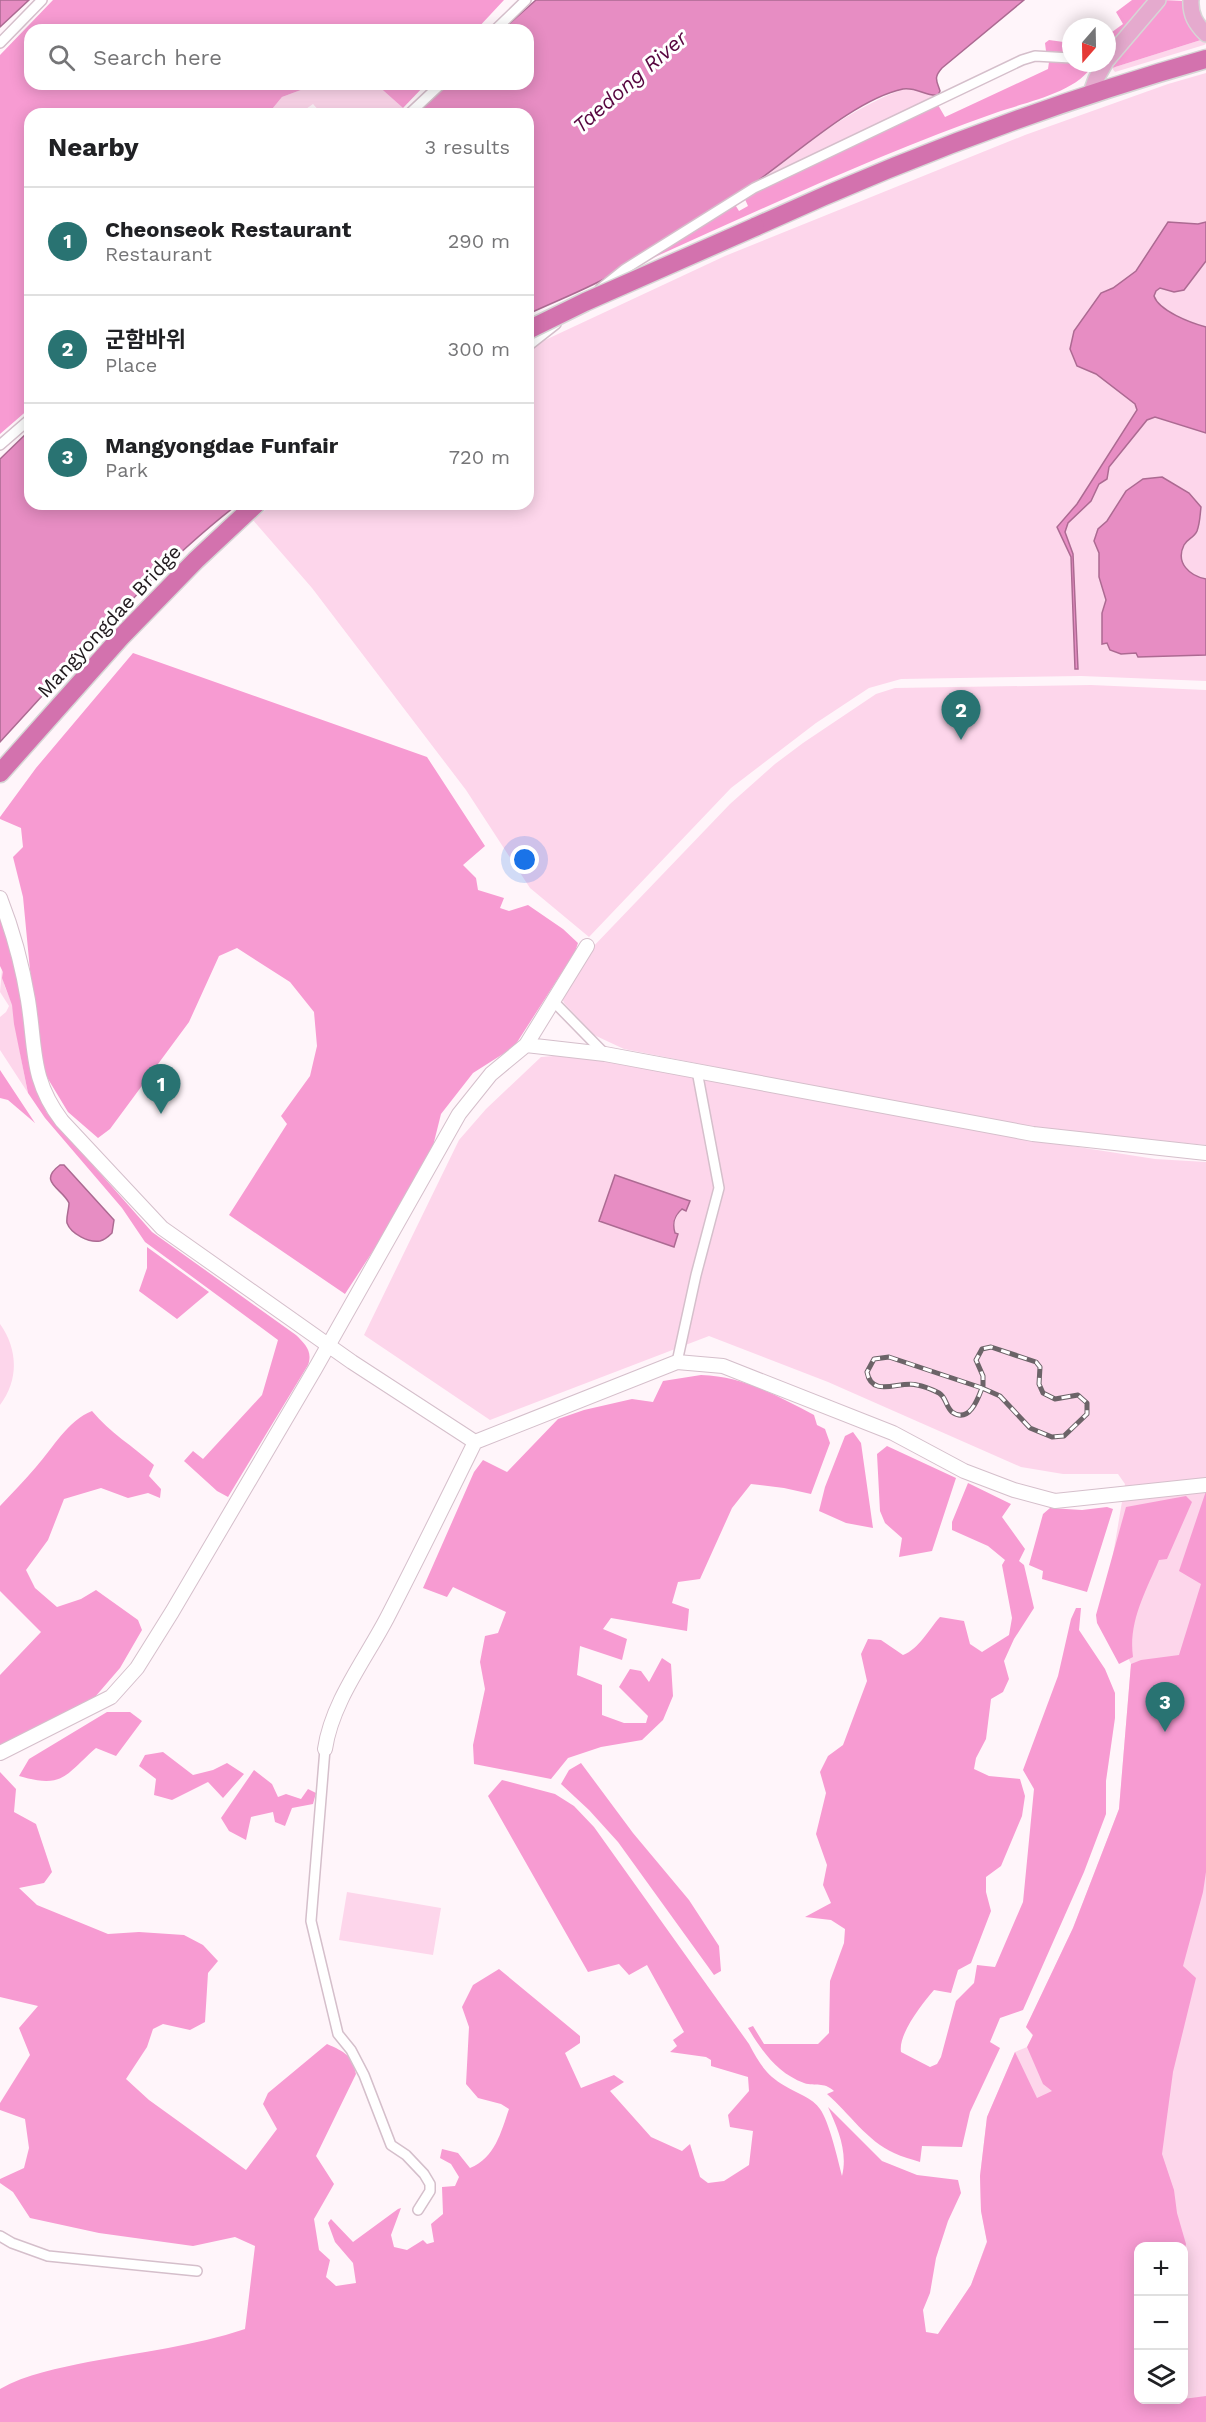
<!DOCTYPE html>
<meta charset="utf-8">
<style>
body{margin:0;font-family:"Work Sans","Noto Sans KR",sans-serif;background:#f2f2f2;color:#202124}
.controls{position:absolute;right:18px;bottom:18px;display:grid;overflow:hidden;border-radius:12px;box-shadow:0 3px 15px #0003}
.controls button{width:54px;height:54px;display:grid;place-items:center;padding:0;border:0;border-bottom:2px solid #e0e0e0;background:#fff;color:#202124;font:30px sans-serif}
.compass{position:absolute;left:1062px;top:18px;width:54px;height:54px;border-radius:50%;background:#fff;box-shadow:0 3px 15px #0003;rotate:200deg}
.you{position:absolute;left:525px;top:860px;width:21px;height:21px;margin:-15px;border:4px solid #fff;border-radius:50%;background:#1a73e8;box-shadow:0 0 0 9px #1a73e833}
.badge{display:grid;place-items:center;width:39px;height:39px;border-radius:50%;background:#297372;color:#fff;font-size:20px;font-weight:700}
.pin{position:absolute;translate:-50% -50px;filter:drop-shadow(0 2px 3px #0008)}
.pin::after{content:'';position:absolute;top:32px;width:21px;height:18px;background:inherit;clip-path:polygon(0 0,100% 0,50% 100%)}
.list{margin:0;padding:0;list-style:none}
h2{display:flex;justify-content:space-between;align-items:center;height:78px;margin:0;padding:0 24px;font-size:26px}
h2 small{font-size:20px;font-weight:400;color:#757577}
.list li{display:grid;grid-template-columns:39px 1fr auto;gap:18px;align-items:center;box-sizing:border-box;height:108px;padding:0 24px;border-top:2px solid #e0e0e0}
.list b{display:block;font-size:22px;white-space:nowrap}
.list p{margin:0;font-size:20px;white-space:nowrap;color:#757577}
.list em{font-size:20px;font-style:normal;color:#757577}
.icon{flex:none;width:33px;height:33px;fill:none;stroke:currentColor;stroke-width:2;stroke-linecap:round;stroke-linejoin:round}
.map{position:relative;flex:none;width:1206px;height:2422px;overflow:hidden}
.search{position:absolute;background:#fff;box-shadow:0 3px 15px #0003;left:24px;top:24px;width:510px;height:66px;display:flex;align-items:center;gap:15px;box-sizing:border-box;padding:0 21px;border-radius:18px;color:#757577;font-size:22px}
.panel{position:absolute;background:#fff;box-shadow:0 3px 15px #0003;left:24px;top:108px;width:510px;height:402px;border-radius:18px}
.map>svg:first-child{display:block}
.green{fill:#fdd6eb;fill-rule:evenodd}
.forest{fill:#f79bd2}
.water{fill:#e78dc3;stroke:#ac6a92;stroke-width:1.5}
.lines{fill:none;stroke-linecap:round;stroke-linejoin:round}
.street-casing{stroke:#d5bfcb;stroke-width:12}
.secondary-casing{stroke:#d5bfcb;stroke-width:16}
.primary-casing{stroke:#d7d6d6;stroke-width:18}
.highway-casing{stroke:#d7d6d6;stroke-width:21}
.street{stroke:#fff;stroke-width:9}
.secondary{stroke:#fff;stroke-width:14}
.primary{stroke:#e5aace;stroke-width:15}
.highway{stroke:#d372ae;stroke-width:18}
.rail-casing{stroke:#6c6468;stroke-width:5}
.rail{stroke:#fff;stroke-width:3;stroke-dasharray:9;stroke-linecap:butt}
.highway-bridge-casing{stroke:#d7d6d6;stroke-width:21;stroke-linecap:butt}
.highway-bridge{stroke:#d372ae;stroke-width:18}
.labels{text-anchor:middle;stroke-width:6;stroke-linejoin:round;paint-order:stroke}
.street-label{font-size:20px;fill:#211a1e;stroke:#fff}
.water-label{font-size:21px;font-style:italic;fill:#580640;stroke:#fff}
</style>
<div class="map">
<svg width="1206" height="2422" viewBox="0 0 1206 2422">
<rect width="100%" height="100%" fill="#fff5fa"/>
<path class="green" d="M1204,39L1206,44L1204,45L1115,72L1112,68Z
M1206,73V681L1081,676L901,679L869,688L816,723L731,788L589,937L530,888L466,790L312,588L253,520L273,504H528V348L725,256L1025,135L1168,84Z
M317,84H376L403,108L397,114H322L313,104L299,114H268L282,97Z
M903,89H915L938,96L754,183C801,148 847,110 903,89Z
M1091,685L1206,690V1145L1059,1131L995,1122L624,1049L594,1035L564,1003L562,998L589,951L730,804L775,764L803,743L876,694L895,688Z
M2,968L4,972C0,985 11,995 13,1008C17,1036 22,1064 28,1093L0,1050V1017L6,1012L9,1006L0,992Z
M578,1054L1027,1139L1155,1159L1206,1162V2422L938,2334L971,2285L987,2241L981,2211L980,2176L987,2117L1015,2052L1027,2047L1033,2036L1026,2027L1073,1928L1119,1809L1131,1664L1104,1608L1125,1484L1118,1474H1063L1021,1467L828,1382L709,1336L490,1420L364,1335L459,1140L486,1109L541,1057ZM1138,2246H1184V2400H1138Z
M0,1324C18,1349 19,1380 0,1405Z
M347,1892L441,1908L433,1955L339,1940Z"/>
<path class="forest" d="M53,0H504L476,30H30V84H317L282,97L268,114H30V408L0,434V55Z
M1132,0H1154L1107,51V30L1112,32L1123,24L1116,12Z
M1162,0L1185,1L1204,39L1112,68Z
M1049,40L1071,43V53L1046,51L1045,43Z
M1049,62L1093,64C1079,92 1026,102 998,112C878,154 762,209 646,261V258L734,203L739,211L748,206L744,197L938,105L945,117L1048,69Z
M376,84H426L403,108Z
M133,653L427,757L485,846L463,865L476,878L478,890L504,898L500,908L509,911L528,905L563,929L578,943L575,952L514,1047L473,1073L441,1114L432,1150L397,1214L345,1294L229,1215L287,1124L281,1116L310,1076L317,1046L314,1012L290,982L237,948L219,956L189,1022L110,1129L98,1138L68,1112L39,1064L23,897L13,857L23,847L21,828L0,819V817L36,768Z
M0,913L15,952L32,1072L36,1089L47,1113L152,1232L296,1335C305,1344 313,1351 308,1365L228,1497L217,1491L184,1461L193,1451L203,1459L262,1395L278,1340L145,1242L122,1208L45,1118L28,1093L14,1024L12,1005L2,978L3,972L0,966Z
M0,1070L35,1123L8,1100L0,1098Z
M147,1247L209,1292L177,1319L139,1291L147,1268Z
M701,1375C743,1376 777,1396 814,1415L817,1425L825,1429L830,1443L811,1494L784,1488L751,1484L732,1508L700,1579L678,1582L672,1603L689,1609L687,1631L611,1618L603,1629L627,1639L622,1660L580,1646L577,1675L602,1685V1715L624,1723H646L648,1716L619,1687L630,1669L641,1671L649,1682L662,1658L671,1664L673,1696L663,1720L642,1740L601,1747L568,1758L551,1779L474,1764L473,1745L485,1689L480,1662L485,1636L498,1633L506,1612L453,1587L447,1597L423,1588L474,1472L483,1460L507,1472L558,1419L584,1410L632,1399L653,1402L663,1381Z
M92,1411C110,1433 133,1446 154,1465L149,1476L161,1489L160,1498L148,1493L128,1498L101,1488L64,1499L48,1540L26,1570L35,1588L57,1607L81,1599L96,1590L138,1620L142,1630L120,1668L95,1697L0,1749V1675L41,1632L0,1591V1506C12,1493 24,1481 36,1467C53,1448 68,1420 92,1411Z
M853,1432L861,1443L873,1528L846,1523L819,1511L825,1487L845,1436Z
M887,1446L956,1478L932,1551L899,1557L902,1538L885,1523L880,1511L877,1454Z
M968,1483L1011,1504L1002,1517L1025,1549L1019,1561L1024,1565L1034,1608L1014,1639L1004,1661L1009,1679L1003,1692L991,1699L986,1739L976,1758L974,1769L989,1776L1020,1779L1025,1796L1022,1816L1001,1866L986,1877V1892L991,1911L971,1963L958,1970L951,1993L934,1990C922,2004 898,2034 901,2052L930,2067L937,2064L941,2057L956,2001L974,1983L977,1965L995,1967L1023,1902L1034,1789L1023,1770L1058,1676L1071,1619L1076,1608H1081L1079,1630L1105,1669L1115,1693V1718L1106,1781V1814L1084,1872L1023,2010L1000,2018L990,2042L1000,2048L970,2112L962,2147L922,2146L920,2162C912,2159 902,2157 894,2153C867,2141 849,2113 827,2094L834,2091C823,2081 816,2087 804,2083C777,2073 762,2051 748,2028L753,2026L764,2044H818L829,2033L830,1981L844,1943L845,1929L831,1920L805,1917L831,1903L823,1885L827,1865L816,1834L826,1793L820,1772L828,1756L843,1745L867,1681L861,1654L868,1639L881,1640L903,1655C919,1649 929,1629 940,1617L964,1621L970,1644L982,1652L1009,1635L1012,1618L1002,1565L1005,1560L988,1546L952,1530V1522Z
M1206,1491V1872L1203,1892L1183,1966L1196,1978L1173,2072L1162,2154L1174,2190L1177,2213L1186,2244L1184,2252V2246H1138L1137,2384L1138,2400L1168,2401L1206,2396V2422H0V2389C26,2374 59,2368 88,2362C140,2352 194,2346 245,2329L255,2246L235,2237L193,2246L99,2233L30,2218L13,2192L0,2183V2179L24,2168L29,2148L25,2119L0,2110V2103L30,2055L19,2028L38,2006L0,1997V1772L16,1789L14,1812L36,1824L52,1872L44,1883L19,1888L37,1905L108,1934L139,1932L184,1935L203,1945L218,1961L208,1973L205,2022L190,2030L163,2024L153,2029L147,2047L126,2079L149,2100L246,2170L277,2129L263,2104L268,2093L327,2044C345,2052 352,2055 356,2074L316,2156L334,2184L314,2219L319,2250L330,2260L326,2277L336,2286L356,2283L353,2263L335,2242L328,2223L331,2219L353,2242L398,2209L401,2208L391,2235L394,2247L407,2250L423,2240L427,2244L434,2242L431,2224L443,2214L442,2187L455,2186L459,2177L451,2164L440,2158L442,2149L458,2153L470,2168C495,2158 501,2132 509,2109L501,2104L478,2098L466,2084L469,2027L462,2007L473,1985L499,1969L580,2036V2043L565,2053L581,2088L614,2075L624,2082L610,2091L651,2137L682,2151L690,2144L700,2177L708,2183L724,2181L749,2165L753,2131L730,2127L728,2115L749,2091L748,2077L711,2066V2060L706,2057L670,2052L677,2046L673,2040L684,2032L647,1965L629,1975L619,1964L588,1972L488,1796L502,1780L555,1794L574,1806L594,1827L749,2044C759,2063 766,2075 785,2086C796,2093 813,2098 820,2109C829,2121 838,2160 842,2176C848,2152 838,2129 828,2107L882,2161L917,2175L958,2180L961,2193L948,2221L936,2258L930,2293L923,2310L926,2332L938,2334L971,2285L987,2242L981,2211L980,2176L987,2117L1015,2052L1037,2098L1052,2091L1043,2084L1027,2047L1033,2035L1026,2027L1073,1928L1119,1809L1131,1664L1141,1660L1179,1655L1201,1584L1179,1571Z
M1186,1496L1192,1502L1167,1559L1159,1560C1146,1591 1128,1622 1133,1657L1119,1664L1097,1623L1096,1615L1126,1507Z
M1107,1507L1113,1509L1087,1592L1042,1579L1043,1571L1029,1565L1043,1514L1050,1508L1082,1510Z
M107,1712H130L142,1721L116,1756L96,1748C65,1775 64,1789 19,1776L29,1759Z
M163,1752L193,1775L213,1770L227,1763L244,1774L223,1798L208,1782L172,1800L154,1795L156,1779L139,1766L145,1755Z
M581,1763L633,1833L689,1900L719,1946L721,1971L714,1975L618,1842L589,1810L561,1784L569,1770Z
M254,1770L272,1784L278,1797L286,1794L301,1799L308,1789L316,1793L313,1804L292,1808L285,1826L275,1822L273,1812L251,1817L246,1840L229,1831L221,1818Z"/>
<path class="water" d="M0,0H29L0,27Z
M536,0H1024L942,68C933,78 937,81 940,91L938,95C927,97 917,87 903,89C855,99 794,156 753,184C709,214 664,244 619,271C590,288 558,300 528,314V114H417L448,84H528V30H502Z
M1168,222L1198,224L1206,222V261L1184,290L1174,292L1160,288L1156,291L1154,296C1159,311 1191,323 1206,327V433L1155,417L1147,420L1109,467L1107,479L1099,484L1091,501L1068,523L1065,532L1073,554L1078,669H1075L1071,557L1057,527L1077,504L1137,410L1135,404L1096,374L1077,366L1070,349L1074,331L1101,293L1113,288L1136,271Z
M30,430V504H238C149,573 76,660 0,742V459Z
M1162,477L1189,493L1201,507C1200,515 1200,523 1197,531C1194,538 1187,539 1184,545C1175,563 1190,576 1206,579V655L1138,657L1136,653L1121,654L1110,650L1107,643L1102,644V613L1106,600L1099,577V553L1094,541L1098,529L1107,521L1126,491L1143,479Z
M60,1165H64L114,1220L112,1233C109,1236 104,1240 100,1241C89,1243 71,1234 67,1223C66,1217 69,1209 69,1203C62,1188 37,1182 60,1165Z
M615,1175L690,1201L686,1211L682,1209C674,1216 672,1223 675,1233L678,1234L674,1247L599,1221Z"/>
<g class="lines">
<defs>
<path id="street" d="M495,30L526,0
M0,43L42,0
M409,114L441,84
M600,289L625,269L754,188L1022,60L1035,56L1071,58
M528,346L556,324
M0,445L30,419
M554,1002L605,1054
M677,1362L696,1275L719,1188L697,1071
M325,1749L311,1921L338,2034L351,2050L364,2075L391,2145L406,2155L424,2174L430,2184V2191L418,2210
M0,2236L12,2243L48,2256L197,2271"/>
<path id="secondary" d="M0,898C13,931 22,964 28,1000C36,1049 30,1079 62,1121L162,1228L352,1362L475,1442
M526,1045L605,1054L1033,1134L1206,1153
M325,1749C332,1702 365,1660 387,1618C417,1560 446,1501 475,1442L677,1362L723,1366L893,1433L964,1471L1014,1490L1055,1501L1206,1485
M0,1753L111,1697L137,1668L172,1612L315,1369L459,1114L491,1074L526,1045L587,946"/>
<path id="primary" d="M1191,0C1190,15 1196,24 1206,34
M1107,60L1158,0
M1090,95L1096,79L1105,63"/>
<path id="highway" d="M755,227C901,160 1051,103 1206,59
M0,773L120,638L196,560L256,504"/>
</defs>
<use href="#street" class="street-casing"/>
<use href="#secondary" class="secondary-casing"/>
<use href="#primary" class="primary-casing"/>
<use href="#highway" class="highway-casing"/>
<use href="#street" class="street"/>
<use href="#secondary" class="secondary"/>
<use href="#primary" class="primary"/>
<use href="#highway" class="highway"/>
<defs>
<path id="rail" d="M982,1388L1000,1396L1030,1428L1052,1437L1064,1436L1087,1414V1403L1078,1395L1055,1399L1043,1393L1039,1384L1040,1367L1036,1362L991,1347L982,1349L976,1360L983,1376V1387L982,1388C978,1399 969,1424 952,1412C946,1407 946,1397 939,1393C933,1390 924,1386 917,1385C900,1380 872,1399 867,1372L874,1359L889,1357L982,1388"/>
</defs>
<use href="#rail" class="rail-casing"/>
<use href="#rail" class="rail"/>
<defs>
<path id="highway-bridge" d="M528,330L585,302L755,227"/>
</defs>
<use href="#highway-bridge" class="highway-bridge-casing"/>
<use href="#highway-bridge" class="highway-bridge"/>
</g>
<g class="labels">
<g class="street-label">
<text transform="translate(109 621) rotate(-47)" y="7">Mangyongdae Bridge</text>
</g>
<g class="water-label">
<text transform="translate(630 82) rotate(-41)" y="7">Taedong River</text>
</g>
</g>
</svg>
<div class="controls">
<button>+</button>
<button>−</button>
<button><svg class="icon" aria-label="layers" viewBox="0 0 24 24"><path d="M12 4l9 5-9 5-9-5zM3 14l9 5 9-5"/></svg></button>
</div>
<svg class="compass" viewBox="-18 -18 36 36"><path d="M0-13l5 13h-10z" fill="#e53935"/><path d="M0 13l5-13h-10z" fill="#757577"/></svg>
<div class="you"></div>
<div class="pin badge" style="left:161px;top:1114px">1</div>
<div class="pin badge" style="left:961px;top:740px">2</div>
<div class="pin badge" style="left:1165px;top:1732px">3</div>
<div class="search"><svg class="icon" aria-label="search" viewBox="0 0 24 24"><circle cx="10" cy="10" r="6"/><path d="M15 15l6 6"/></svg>Search here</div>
<section class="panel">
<h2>Nearby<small>3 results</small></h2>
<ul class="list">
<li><span class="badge">1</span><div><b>Cheonseok Restaurant</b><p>Restaurant</p></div><em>290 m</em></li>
<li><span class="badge">2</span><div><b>군함바위</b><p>Place</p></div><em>300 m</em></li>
<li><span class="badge">3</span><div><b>Mangyongdae Funfair</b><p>Park</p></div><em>720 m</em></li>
</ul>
</section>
</div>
